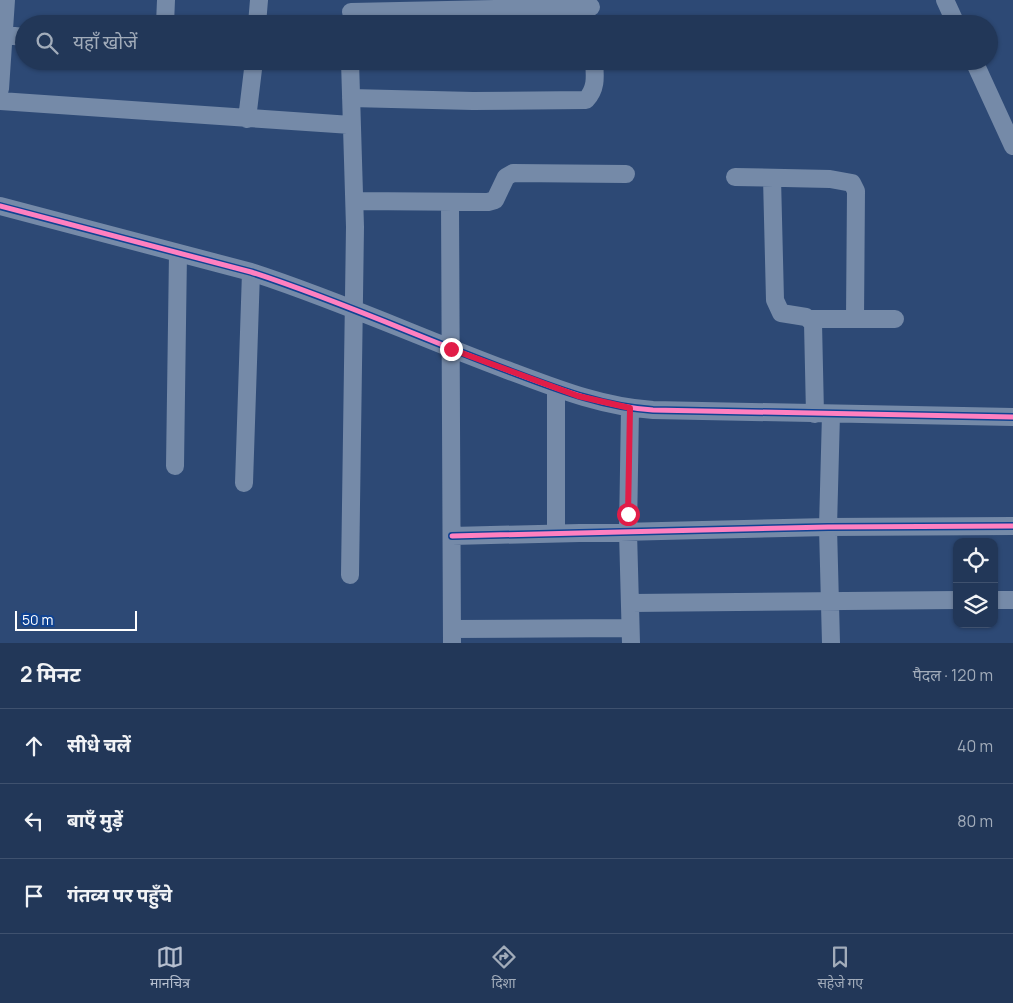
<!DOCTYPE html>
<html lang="hi">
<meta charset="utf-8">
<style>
body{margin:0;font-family:Manrope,"Noto Sans Devanagari",sans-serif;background:#2a3f5e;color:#f1f3f6}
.controls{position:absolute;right:15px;bottom:15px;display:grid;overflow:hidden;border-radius:10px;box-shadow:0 1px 4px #0004}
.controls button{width:45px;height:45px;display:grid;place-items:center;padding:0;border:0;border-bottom:1px solid #3f516e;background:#223758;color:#f1f3f6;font:25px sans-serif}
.scale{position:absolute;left:15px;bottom:12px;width:122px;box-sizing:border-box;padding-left:5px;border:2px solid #fff;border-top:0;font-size:14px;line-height:18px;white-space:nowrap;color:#fff;-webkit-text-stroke:4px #104392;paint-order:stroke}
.stop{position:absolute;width:15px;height:15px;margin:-11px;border:4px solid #e11d48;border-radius:50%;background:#fff}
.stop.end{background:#e11d48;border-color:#fff;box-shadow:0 1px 5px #0008}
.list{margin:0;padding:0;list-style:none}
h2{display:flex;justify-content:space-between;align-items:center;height:65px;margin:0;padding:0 20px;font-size:21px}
h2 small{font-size:16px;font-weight:400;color:#a2acba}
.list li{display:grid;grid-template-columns:32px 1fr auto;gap:15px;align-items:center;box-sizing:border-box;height:75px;padding:0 20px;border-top:1px solid #3f516e}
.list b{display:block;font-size:19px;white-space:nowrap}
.list em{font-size:16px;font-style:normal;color:#a2acba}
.icon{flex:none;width:28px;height:28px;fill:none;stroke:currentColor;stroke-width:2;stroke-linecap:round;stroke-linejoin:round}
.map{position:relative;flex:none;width:1013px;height:643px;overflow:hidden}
.search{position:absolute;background:#223758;box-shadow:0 1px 4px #0004;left:15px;right:15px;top:15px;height:55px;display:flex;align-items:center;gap:12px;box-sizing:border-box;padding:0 18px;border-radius:28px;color:#a2acba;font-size:19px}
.sheet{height:290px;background:#223758}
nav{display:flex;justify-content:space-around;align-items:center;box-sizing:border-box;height:70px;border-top:1px solid #3f516e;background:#223758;font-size:14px;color:#a2acba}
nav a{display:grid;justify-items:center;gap:2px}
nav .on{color:#b6bfcf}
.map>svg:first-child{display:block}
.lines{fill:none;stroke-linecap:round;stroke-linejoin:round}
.minor{stroke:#758aa8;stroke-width:18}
.cycleway-casing{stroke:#104392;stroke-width:8}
.cycleway{stroke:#ff80c0;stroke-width:5}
.route{stroke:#e11d48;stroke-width:6}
</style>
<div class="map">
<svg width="1013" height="643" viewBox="0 0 1013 643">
<rect width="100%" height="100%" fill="#2d4975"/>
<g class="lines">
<path class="minor" d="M945,0L956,24
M351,12L591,7
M165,24L166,0
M257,24L259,0
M5,35L24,37
M974,61L1013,146
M0,89L6,0
M351,98L473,101L586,100C597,88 595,76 594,61
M0,101L351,125
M247,119L254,61
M735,177L830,179L852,183L856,191L855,319
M772,178L775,300L781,313L806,317L813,323L815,414
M355,201L488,202L495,200L506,177L513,173L626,174
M450,202L452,643
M0,206L251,272C338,300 421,338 507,370C555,388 602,407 653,410L1013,417
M810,319H895
M630,408L628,532L631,643
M175,466L178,253
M244,483L251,272
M556,534V388
M452,536L828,527L1013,526
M350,575L355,227L350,61
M994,600H1013
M631,603L957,600
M452,629L630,628
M831,643L828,527L831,414"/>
<defs>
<path id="cycleway" d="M0,206L251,272C338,300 421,338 507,370C555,388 602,407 653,410L1013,417
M452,536L828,527L1013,526"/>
</defs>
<use href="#cycleway" class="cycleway-casing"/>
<use href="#cycleway" class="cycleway"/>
</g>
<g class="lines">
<path class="route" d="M451,349L578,396L630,408L628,514"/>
</g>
</svg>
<div class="controls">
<button><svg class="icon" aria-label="locate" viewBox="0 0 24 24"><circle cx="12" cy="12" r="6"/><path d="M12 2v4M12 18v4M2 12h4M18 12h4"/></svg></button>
<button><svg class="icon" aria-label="layers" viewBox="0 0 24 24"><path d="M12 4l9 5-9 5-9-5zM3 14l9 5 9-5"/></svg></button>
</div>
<div class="scale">50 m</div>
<div class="stop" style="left:628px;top:514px"></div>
<div class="stop end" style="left:451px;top:349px"></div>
<div class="search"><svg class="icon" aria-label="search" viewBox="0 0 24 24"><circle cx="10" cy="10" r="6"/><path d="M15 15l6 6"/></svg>यहाँ खोजें</div>
</div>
<section class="sheet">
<h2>2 मिनट<small>पैदल · 120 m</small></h2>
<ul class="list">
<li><svg class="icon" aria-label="ahead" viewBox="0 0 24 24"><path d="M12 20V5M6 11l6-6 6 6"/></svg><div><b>सीधे चलें</b></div><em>40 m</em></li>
<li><svg class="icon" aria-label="left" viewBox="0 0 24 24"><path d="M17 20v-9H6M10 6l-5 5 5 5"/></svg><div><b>बाएँ मुड़ें</b></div><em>80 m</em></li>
<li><svg class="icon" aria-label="arrive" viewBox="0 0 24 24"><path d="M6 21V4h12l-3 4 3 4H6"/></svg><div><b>गंतव्य पर पहुँचे</b></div></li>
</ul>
</section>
<nav>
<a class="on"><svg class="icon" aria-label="map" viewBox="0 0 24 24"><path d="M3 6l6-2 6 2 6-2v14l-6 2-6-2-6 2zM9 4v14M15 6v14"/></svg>मानचित्र</a>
<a><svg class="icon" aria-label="directions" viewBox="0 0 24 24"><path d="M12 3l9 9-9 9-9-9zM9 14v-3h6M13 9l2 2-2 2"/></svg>दिशा</a>
<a><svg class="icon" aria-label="saved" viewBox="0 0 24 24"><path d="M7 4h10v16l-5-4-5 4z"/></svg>सहेजे गए</a>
</nav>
